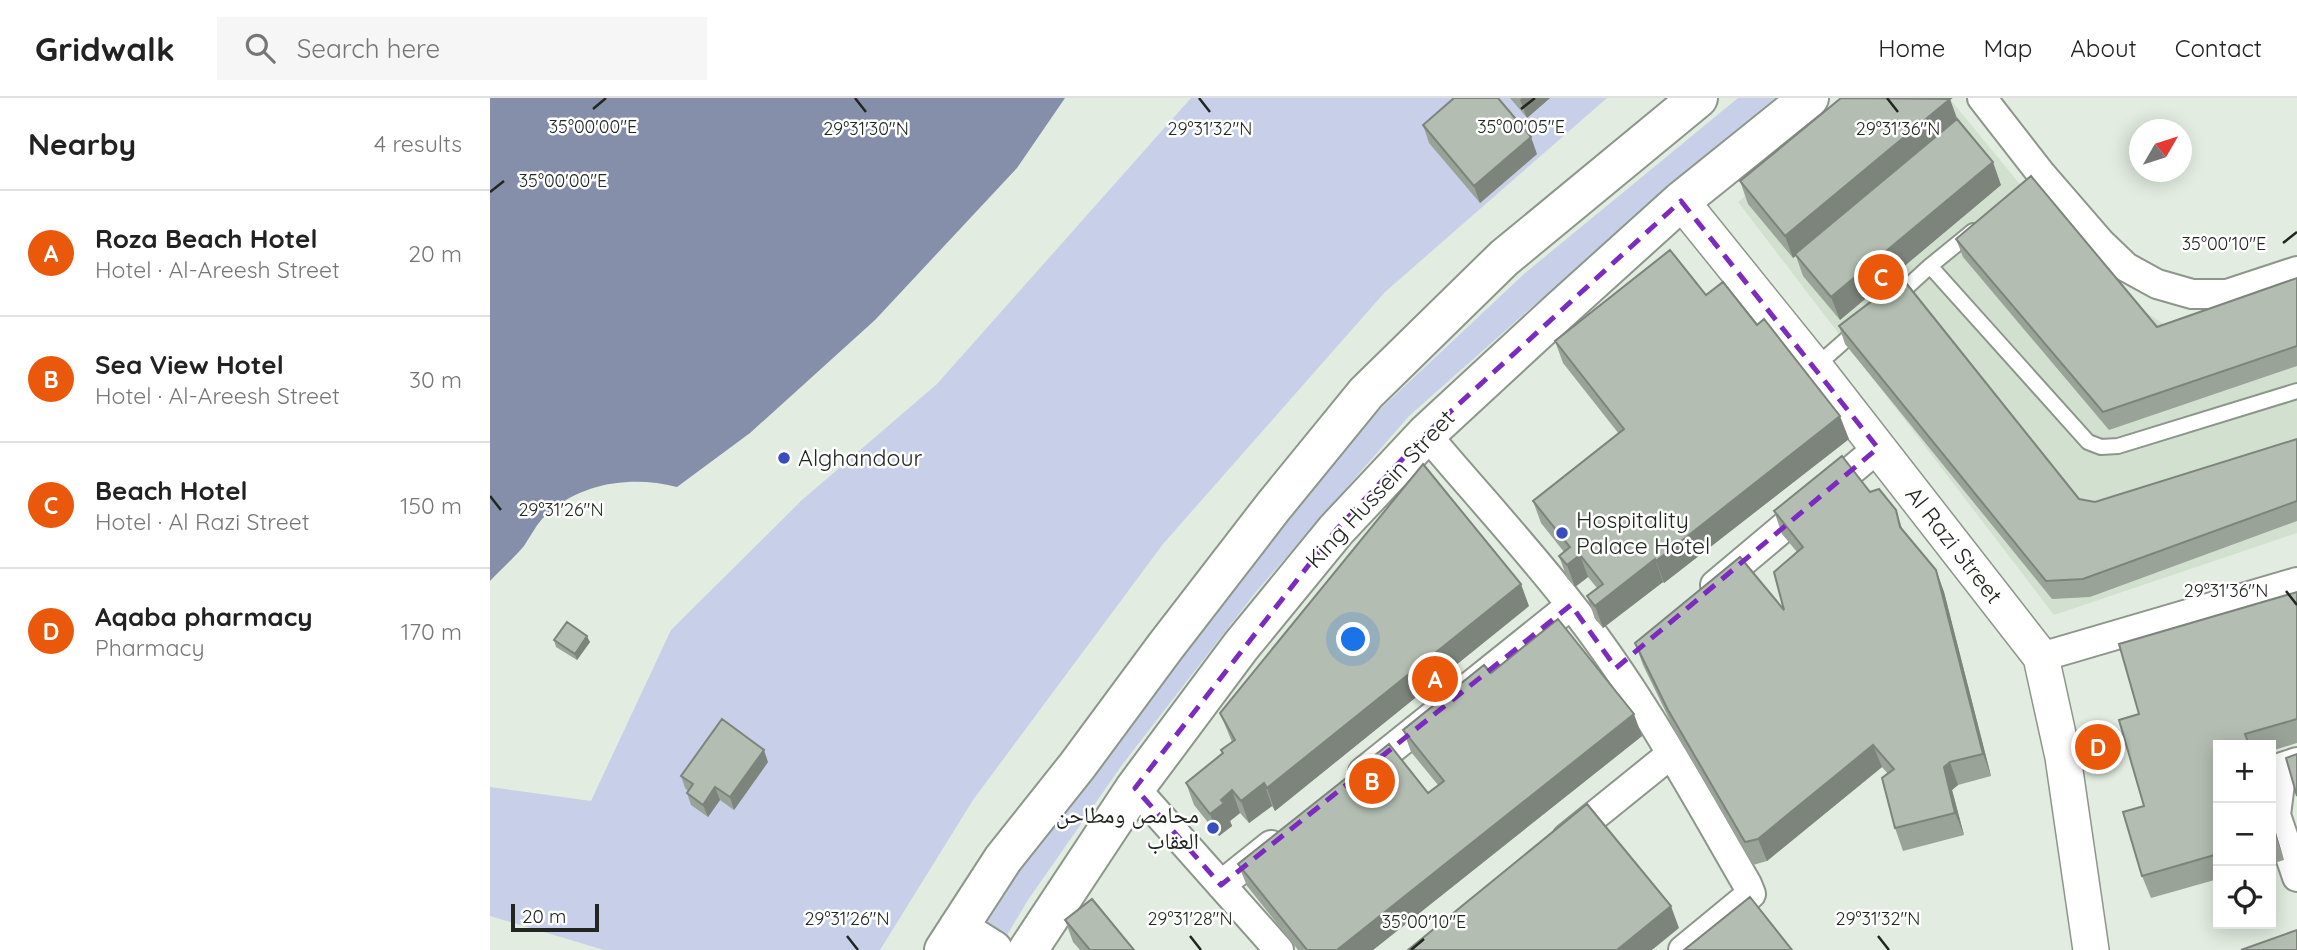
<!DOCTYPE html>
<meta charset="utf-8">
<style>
body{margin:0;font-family:Quicksand,"Noto Naskh Arabic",sans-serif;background:#f6f6f6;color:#222}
.controls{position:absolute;right:21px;bottom:21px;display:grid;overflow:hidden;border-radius:0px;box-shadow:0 4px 18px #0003}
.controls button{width:63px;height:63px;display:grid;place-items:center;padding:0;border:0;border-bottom:2px solid #e0e0e0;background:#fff;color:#222;font:35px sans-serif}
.compass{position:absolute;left:1639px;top:21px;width:63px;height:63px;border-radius:50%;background:#fff;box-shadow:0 4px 18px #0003;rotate:51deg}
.scale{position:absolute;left:21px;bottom:18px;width:88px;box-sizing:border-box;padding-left:7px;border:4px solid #222621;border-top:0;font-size:19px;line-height:24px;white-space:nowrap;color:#222621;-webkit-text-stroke:5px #fff;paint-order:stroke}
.you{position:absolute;left:864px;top:542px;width:24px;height:24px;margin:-18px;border:5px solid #fff;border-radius:50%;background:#1a73e8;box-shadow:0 0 0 10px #1a73e833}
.badge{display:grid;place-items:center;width:46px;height:46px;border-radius:50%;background:#ea580c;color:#fff;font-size:23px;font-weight:700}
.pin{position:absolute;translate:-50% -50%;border:4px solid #fff;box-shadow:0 2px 7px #0006}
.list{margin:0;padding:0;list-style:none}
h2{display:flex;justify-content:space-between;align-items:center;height:91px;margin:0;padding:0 28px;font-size:30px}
h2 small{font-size:23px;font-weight:400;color:#767676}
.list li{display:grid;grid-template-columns:46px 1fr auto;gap:21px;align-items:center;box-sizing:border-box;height:126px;padding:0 28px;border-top:2px solid #e0e0e0}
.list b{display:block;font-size:26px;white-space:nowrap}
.list p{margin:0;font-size:23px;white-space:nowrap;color:#767676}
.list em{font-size:23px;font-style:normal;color:#767676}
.icon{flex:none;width:38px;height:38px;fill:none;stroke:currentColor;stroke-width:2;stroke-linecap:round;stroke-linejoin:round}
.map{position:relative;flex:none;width:1807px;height:852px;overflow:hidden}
header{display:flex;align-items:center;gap:42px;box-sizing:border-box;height:98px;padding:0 35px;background:#fff;border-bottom:2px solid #e0e0e0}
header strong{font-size:33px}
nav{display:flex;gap:38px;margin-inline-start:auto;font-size:24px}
.search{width:490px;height:63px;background:#f6f6f6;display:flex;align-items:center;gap:18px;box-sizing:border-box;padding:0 24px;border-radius:0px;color:#767676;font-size:26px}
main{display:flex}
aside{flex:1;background:#fff}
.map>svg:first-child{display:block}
.built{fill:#d2e1cf}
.green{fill:#c7d0e8}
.water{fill:#858faa}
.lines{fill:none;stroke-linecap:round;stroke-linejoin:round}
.service-casing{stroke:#8d968b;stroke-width:18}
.minor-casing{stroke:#8d968b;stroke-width:32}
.tertiary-casing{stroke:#8d968b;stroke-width:38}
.trunk-casing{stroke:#8d968b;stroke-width:42}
.service{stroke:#fff;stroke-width:14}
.minor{stroke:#fff;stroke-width:28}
.tertiary{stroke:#fff;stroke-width:35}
.trunk{stroke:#fff;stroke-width:38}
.wall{fill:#9aa398}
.shaded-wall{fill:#7d847c}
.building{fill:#b3bdb1;stroke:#7d847c;stroke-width:2}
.marked{fill:none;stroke:#7b2cbf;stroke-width:5;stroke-dasharray:14 9;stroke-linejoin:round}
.ticks{fill:none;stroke:#222621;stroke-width:2.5}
.poi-dot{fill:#384dbf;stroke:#fff;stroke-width:2.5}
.labels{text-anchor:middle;stroke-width:5;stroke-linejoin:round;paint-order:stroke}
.poi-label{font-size:23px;fill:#222621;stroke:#fff;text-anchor:start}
.street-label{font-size:23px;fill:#222621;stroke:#fff}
.ticks-label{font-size:18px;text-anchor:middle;fill:#222621;stroke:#fff;stroke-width:5;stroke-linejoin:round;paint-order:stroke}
</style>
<header>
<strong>Gridwalk</strong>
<div class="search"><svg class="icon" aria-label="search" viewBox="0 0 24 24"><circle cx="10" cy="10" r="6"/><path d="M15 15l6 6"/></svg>Search here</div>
<nav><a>Home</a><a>Map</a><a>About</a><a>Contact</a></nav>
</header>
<main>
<aside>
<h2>Nearby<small>4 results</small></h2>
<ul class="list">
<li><span class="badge">A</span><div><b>Roza Beach Hotel</b><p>Hotel · Al-Areesh Street</p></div><em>20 m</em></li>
<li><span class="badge">B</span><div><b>Sea View Hotel</b><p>Hotel · Al-Areesh Street</p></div><em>30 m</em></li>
<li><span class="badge">C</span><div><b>Beach Hotel</b><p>Hotel · Al Razi Street</p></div><em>150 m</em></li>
<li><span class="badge">D</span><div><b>Aqaba pharmacy</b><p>Pharmacy</p></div><em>170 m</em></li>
</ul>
</aside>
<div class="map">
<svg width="1807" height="852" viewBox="0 0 1807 852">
<rect width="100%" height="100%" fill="#e2ece0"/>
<path class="built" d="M1372,0H1459L1613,187L1685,233L1807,192V435L1564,517L1248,104Z"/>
<path class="green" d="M701,0H1117L895,194L673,446L483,702L390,852H114L0,818V689L101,703L181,532L312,402L447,286Z
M1248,0H1285L1191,77L919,318L765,495L632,667L538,802L508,852H480L524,781L618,649L709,530L885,316L1034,176Z"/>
<path class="water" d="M0,0H575L527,70L385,222L260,335L187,389C140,377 87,385 52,421C45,429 40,439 34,448C24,460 11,471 0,483Z"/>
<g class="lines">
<defs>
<path id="service" d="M1483,133L1440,168L1598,344L1611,349L1628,348L1807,293
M1405,200L1440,168
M1325,269L1368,231"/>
<path id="minor" d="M1492,0L1552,77L1610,144L1636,169L1667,186L1702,196H1737L1807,173
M936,336C984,393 1035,448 1081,507C1149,593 1202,691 1257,786L1261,796L1193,852
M1225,487L1388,350
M1551,559L1807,484
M1807,664L1792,669L1786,717L1807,779
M873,674L1081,507
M645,690L789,852
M1077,740L1181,656
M731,787L781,747"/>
<path id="tertiary" d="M1191,103L1325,269L1551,559L1573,659L1601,852"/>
<path id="trunk" d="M468,830L503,852
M454,852L513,761L587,668L675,549L783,409L876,295L1014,160L1208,0
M538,852L645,690L751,548L846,432L936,336L1067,215L1191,103L1319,0"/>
</defs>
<use href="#service" class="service-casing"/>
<use href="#minor" class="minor-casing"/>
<use href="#tertiary" class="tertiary-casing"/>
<use href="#trunk" class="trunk-casing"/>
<use href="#service" class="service"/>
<use href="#minor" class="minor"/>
<use href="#tertiary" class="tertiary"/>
<use href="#trunk" class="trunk"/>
</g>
<path class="wall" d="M1020,0H1060L1037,20Z
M1467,22L1511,87L1350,222L1313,178L1306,158L1303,160L1258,106L1250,83Z
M933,27L1047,56L990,105L939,45Z
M1466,141L1667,229L1807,180V268L1619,332L1473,159Z
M1216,197L1267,227L1359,341L1174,485L1173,484L1113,530L1105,521L1097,498L1107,490L1098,479L1085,489L1077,480L1069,458L1074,454L1051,425L1043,403L1129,336L1073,265L1065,243Z
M1349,228L1589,401L1605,404L1807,341V423L1600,499L1562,501L1355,246Z
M1380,394L1406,412L1413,433L1446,472L1454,494L1501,678L1468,687L1462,692L1474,737L1413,753L1405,730L1398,676L1392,669L1277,763L1263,767L1186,635L1153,567L1145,545L1294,512L1307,454L1292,436L1284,413Z
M1807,494V645L1781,653V647H1728V781L1661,800L1652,778L1654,708L1649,616Z
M1039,508L785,713L782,708L759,725L750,715L740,723L742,728L729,738L704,707L696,685L732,656L731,652L742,644L730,615Z
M64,542L100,544L87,562L66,549Z
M1001,575L1152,638L883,852H808L757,788L748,766L938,695L948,687L921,654L913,632Z
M278,664L244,712L230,702L218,719L201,707L197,695L198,693L195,690L191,678Z
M1781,718L1794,762L1781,766Z
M575,822L644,852H590L583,844Z"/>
<path class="shaded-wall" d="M1032,0H1060L1037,20L1030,2Z
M1460,1L1468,23L1303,160L1295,138Z
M1041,39L1047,56L990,105L984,88Z
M1503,64L1511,87L1350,222L1341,199Z
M1350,318L1359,341L1174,485L1166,463Z
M1090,457L1098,479L1085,489L1077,467Z
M1165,461L1173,484L1113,530L1105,508Z
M1446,472L1454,494L1501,678L1493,656Z
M1031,486L1039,508L785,713L777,690Z
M97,538L100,544L87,562L85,556Z
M1144,616L1152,638L883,852H847Z
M1383,647L1392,669L1277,763L1268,741Z
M274,652L278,664L244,712L240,699Z
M1460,664L1468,687L1462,692L1474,737L1465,715L1454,669Z
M774,685L782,708L759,725L751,703Z
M225,689L230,702L218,719L213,707Z
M742,692L750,715L740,723L742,728L729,738L720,716L731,702Z
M1781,718L1794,762L1781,723Z
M1181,808L1189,830L1162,852H1127Z"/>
<path class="building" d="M964,0H1008L1041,39L984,88L933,27Z
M1351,0L1460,1L1295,138L1250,83Z
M1467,21L1503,64L1341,199L1305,156Z
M1541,78L1667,229L1807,180V248L1613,314L1466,141Z
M1180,152L1216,197L1233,184L1267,227L1274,221L1350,318L1166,463L1165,461L1105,508L1097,498L1113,486L1090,457L1077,467L1069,458L1080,449L1043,403L1134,331L1065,243Z
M1412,180L1589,401L1605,404L1807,341V403L1593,481L1556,483L1349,228Z
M1352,358L1380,394L1389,391L1406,412L1410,429L1446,472L1493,656L1460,664L1454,669L1465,715L1405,730L1392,680L1404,671L1383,647L1268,741L1255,744L1178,612L1145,545L1250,459L1294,512L1284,474L1313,449L1284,413Z
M933,366L1031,486L777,690L774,685L751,703L742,692L731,702L734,705L720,716L696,685L733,655L731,652L745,642L730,615Z
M1807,494V621L1755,636L1759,647H1728V756L1652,778L1633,714L1654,708L1629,622L1649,616L1629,546Z
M1068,521L1144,616L847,852H817L748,766L899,646L938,695L954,683L913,632L994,567L1001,575Z
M77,524L97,538L85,556L64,542Z
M232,621L274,652L240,699L225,689L213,707L197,695L203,686L191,678Z
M1807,656V698L1796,660Z
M1097,706L1181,808L1127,852H918Z
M1781,723L1785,739L1781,741Z
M1260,799L1302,852H1194Z
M602,801L644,852H600L575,822Z
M1807,832V852H1751Z"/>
<path class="marked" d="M1191,103L1388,350L1126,570L1081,507L731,787L645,690L846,432L936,336Z"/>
<path class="ticks" d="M365,0L376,14M709,0L720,14M1397,0L1408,14M103,11L116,0M1031,11L1045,0M0,94L14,83M1793,145L1807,134M0,398L11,412M1796,493L1807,507M357,838L368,852M700,838L711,852M1388,838L1399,852M921,852L934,841"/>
<g class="poi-dot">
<circle cx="294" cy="360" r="7"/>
<circle cx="1072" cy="435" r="7"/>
<circle cx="723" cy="730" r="7"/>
</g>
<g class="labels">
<g class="poi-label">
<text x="308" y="368">Alghandour</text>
<text x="1086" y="430">Hospitality<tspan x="1086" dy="26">Palace Hotel</tspan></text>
<text x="709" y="725" text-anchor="end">محامص ومطاحن<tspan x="709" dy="26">العقاب</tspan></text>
</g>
<g class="street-label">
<text transform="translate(890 391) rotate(-47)" y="8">King Hussein Street</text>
<text transform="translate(1464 447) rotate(52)" y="8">Al Razi Street</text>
</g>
</g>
<g class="ticks-label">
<text x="103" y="35">35°00'00"E</text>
<text x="1031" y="35">35°00'05"E</text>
<text x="376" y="37">29°31'30"N</text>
<text x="720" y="37">29°31'32"N</text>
<text x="1408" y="37">29°31'36"N</text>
<text x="73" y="89">35°00'00"E</text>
<text x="1734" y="152">35°00'10"E</text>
<text x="71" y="418">29°31'26"N</text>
<text x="1736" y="499">29°31'36"N</text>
<text x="357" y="827">29°31'26"N</text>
<text x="700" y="827">29°31'28"N</text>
<text x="1388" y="827">29°31'32"N</text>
<text x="934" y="830">35°00'10"E</text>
</g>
</svg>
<div class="controls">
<button>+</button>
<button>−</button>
<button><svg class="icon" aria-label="locate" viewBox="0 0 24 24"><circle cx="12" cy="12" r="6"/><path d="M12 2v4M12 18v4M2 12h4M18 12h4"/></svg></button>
</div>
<svg class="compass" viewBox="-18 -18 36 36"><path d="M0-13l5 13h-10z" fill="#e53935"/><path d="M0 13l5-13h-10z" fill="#767676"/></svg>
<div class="scale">20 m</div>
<div class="you"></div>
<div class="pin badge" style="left:945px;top:581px">A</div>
<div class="pin badge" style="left:882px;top:683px">B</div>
<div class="pin badge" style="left:1391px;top:179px">C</div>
<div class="pin badge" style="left:1608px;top:649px">D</div>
</div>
</main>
